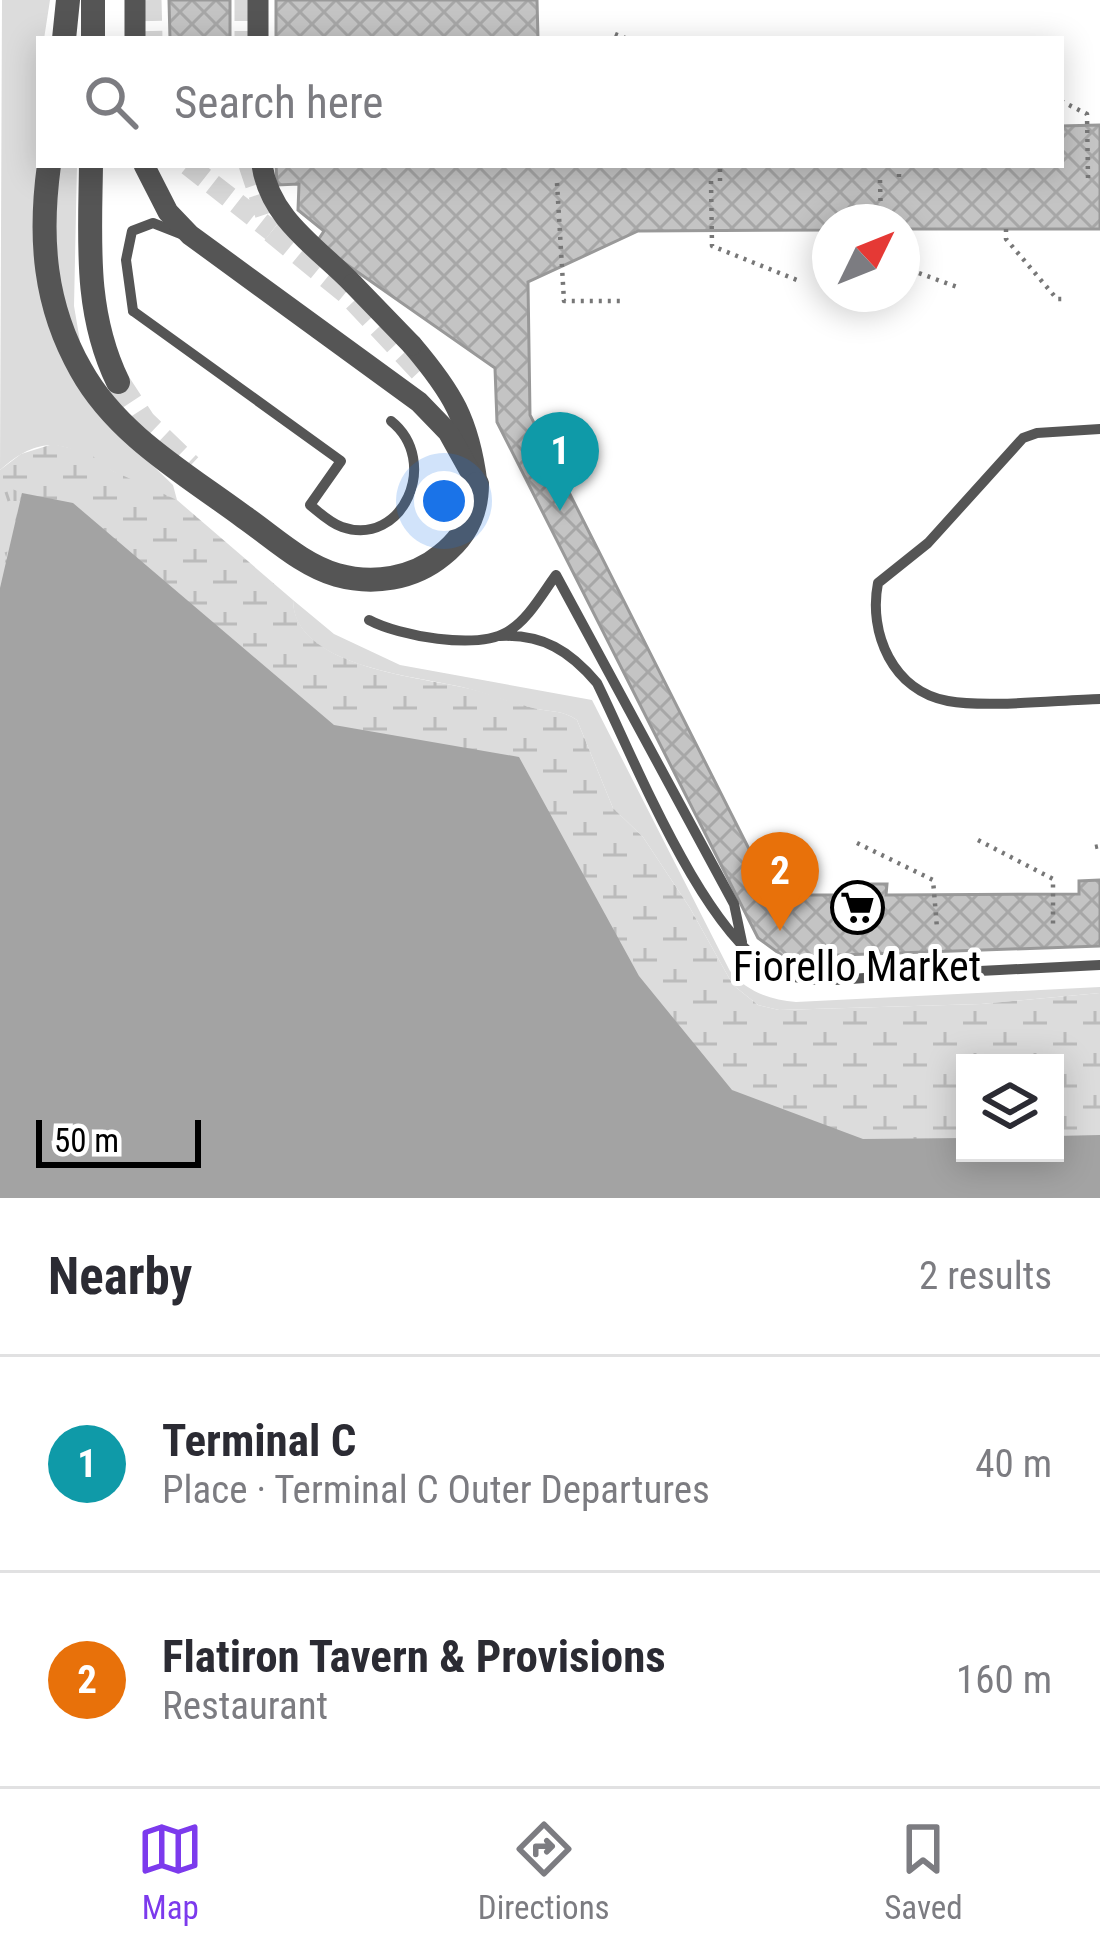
<!DOCTYPE html>
<meta charset="utf-8">
<style>
body{margin:0;font-family:"Roboto Condensed",sans-serif;background:#f2f2f3;color:#2b2b33}
.controls{position:absolute;right:36px;bottom:36px;display:grid;overflow:hidden;border-radius:0px;box-shadow:0 6px 30px #0003}
.controls button{width:108px;height:108px;display:grid;place-items:center;padding:0;border:0;border-bottom:3px solid #e1e1e2;background:#fff;color:#2b2b33;font:60px sans-serif}
.compass{position:absolute;left:812px;top:204px;width:108px;height:108px;border-radius:50%;background:#fff;box-shadow:0 6px 30px #0003;rotate:47deg}
.scale{position:absolute;left:36px;bottom:30px;width:165px;box-sizing:border-box;padding-left:12px;border:6px solid #000;border-top:0;font-size:33px;line-height:42px;white-space:nowrap;color:#000;-webkit-text-stroke:9px #fff;paint-order:stroke}
.you{position:absolute;left:444px;top:501px;width:42px;height:42px;margin:-30px;border:9px solid #fff;border-radius:50%;background:#1a73e8;box-shadow:0 0 0 18px #1a73e833}
.badge{display:grid;place-items:center;width:78px;height:78px;border-radius:50%;background:#7c3aed;color:#fff;font-size:39px;font-weight:700}
.pin{position:absolute;translate:-50% -99px;filter:drop-shadow(0 3px 6px #0008)}
.pin::after{content:'';position:absolute;top:63px;width:42px;height:36px;background:inherit;clip-path:polygon(0 0,100% 0,50% 100%)}
.list{margin:0;padding:0;list-style:none}
h2{display:flex;justify-content:space-between;align-items:center;height:156px;margin:0;padding:0 48px;font-size:51px}
h2 small{font-size:39px;font-weight:400;color:#7c7c81}
.list li{display:grid;grid-template-columns:78px 1fr auto;gap:36px;align-items:center;box-sizing:border-box;height:216px;padding:0 48px;border-top:3px solid #e1e1e2}
.list b{display:block;font-size:45px;white-space:nowrap}
.list p{margin:0;font-size:39px;white-space:nowrap;color:#7c7c81}
.list em{font-size:39px;font-style:normal;color:#7c7c81}
.icon{flex:none;width:66px;height:66px;fill:none;stroke:currentColor;stroke-width:2;stroke-linecap:round;stroke-linejoin:round}
.map{position:relative;flex:none;width:1100px;height:1198px;overflow:hidden}
.search{position:absolute;background:#fff;box-shadow:0 6px 30px #0003;left:36px;right:36px;top:36px;height:132px;display:flex;align-items:center;gap:30px;box-sizing:border-box;padding:0 42px;border-radius:0px;color:#7c7c81;font-size:45px}
.sheet{height:588px;background:#fff}
nav{display:flex;justify-content:space-around;align-items:center;box-sizing:border-box;height:168px;border-top:3px solid #e1e1e2;background:#fff;font-size:33px;color:#7c7c81}
nav a{display:grid;justify-items:center;gap:6px}
nav .on{color:#7c3aed}
.map>svg:first-child{display:block}
.green{fill:#dcdcdc}
.wetland{fill:url(#wetland-marsh);fill-rule:evenodd}
.park{fill:url(#park-tufts)}
.water{fill:#a3a3a3}
.building{fill:url(#building-cross-hatch);stroke:#999;stroke-width:3}
.lines{fill:none;stroke-linecap:round;stroke-linejoin:round}
.minor-tunnel{stroke:#d9d9d9;stroke-width:21;stroke-dasharray:21 10;stroke-linecap:butt}
.tertiary-tunnel{stroke:#d9d9d9;stroke-width:24;stroke-dasharray:24 12;stroke-linecap:butt}
.path{stroke:#777;stroke-width:4.5;stroke-dasharray:3 6;stroke-linecap:butt}
.service{stroke:#555;stroke-width:10}
.minor{stroke:#555;stroke-width:21}
.tertiary{stroke:#555;stroke-width:24}
.service-bridge{stroke:#555;stroke-width:10}
.minor-bridge{stroke:#555;stroke-width:21}
.tertiary-bridge{stroke:#555;stroke-width:24}
.labels{text-anchor:middle;stroke-width:10;stroke-linejoin:round;paint-order:stroke}
.poi-label{font-size:42px;fill:#000;stroke:#fff}
</style>
<div class="map">
<svg width="1100" height="1198" viewBox="0 0 1100 1198">
<defs>
<pattern id="wetland-marsh" width="20" height="14" patternUnits="userSpaceOnUse" patternTransform="scale(3)"><rect width="20" height="14" fill="#dcdcdc"/><path d="M1 5h8M5 5V1M11 12h8M15 12V8" fill="none" stroke="#bbb"/></pattern>
<pattern id="park-tufts" width="24" height="20" patternUnits="userSpaceOnUse" patternTransform="scale(3)"><rect width="24" height="20" fill="#dcdcdc"/><path d="M3 7l-1-3M5 7V3M7 7l1-3M15 17l-1-3M17 17v-4M19 17l1-3" fill="none" stroke="#bbb"/></pattern>
<pattern id="building-cross-hatch" width="8" height="8" patternUnits="userSpaceOnUse" patternTransform="scale(3)"><rect width="8" height="8" fill="#c4c4c4"/><path d="M0 0l8 8M0 8l8-8" fill="none" stroke="#a7a7a7"/></pattern>
</defs>
<rect width="100%" height="100%" fill="#fff"/>
<path class="green" d="M2,0H50L44,39H39V165H77L74,306L91,406L173,485L177,500C155,492 133,484 114,472C70,444 44,430 0,470Z
M293,600L334,634L400,665L592,700L730,971C746,991 770,1000 796,1002L1100,987V993L981,1004L779,1010L758,1005L733,985L690,908L643,837L613,808L577,720C563,710 549,712 533,708C509,703 486,693 462,687C414,676 293,666 293,600Z"/>
<path class="wetland" d="M53,444L87,452L113,471L177,500L293,600C294,668 422,677 471,689C492,694 512,703 533,708C550,712 563,710 577,720L613,808L643,837L690,908L733,985L758,1005L779,1010L981,1004L1100,993V1198H0V470L21,454ZM965,1063H1055V1153H965Z"/>
<path class="park" d="M0,484L22,493L0,582Z"/>
<path class="water" d="M22,493L73,503L334,725L519,757L639,976L732,1090L863,1139L965,1138V1153H1055V1136L1100,1135V1198H0V588Z"/>
<path class="building" d="M169,0H230V39H170Z
M276,0H537L538,39H276Z
M1100,125V229H902V222H830V230L638,231L528,282L530,415L753,857L803,895H864V884H887L886,895L1079,894V881L1100,880V946L784,957L758,938L497,422L495,368L316,243L324,231L298,210L299,184L277,185L276,165H1061V126Z"/>
<g class="lines">
<path class="minor-tunnel" d="M151,0L152,39
M245,0V39
M188,165L272,231
M249,165L269,225"/>
<path class="tertiary-tunnel" d="M272,231L349,294L427,377
M118,382L144,422L190,466"/>
<path class="path" d="M615,34L628,39
M1061,101L1087,114L1088,178
M899,165V180
M880,180L881,222
M711,181L712,246L797,280
M720,181V165
M557,183L564,301H625
M1006,229V239L1057,299H1067
M902,267L960,288
M978,840L1053,879V926
M857,843L933,880L937,928
M1095,847L1100,846"/>
<path class="service" d="M133,311L341,461L310,505C320,513 330,523 342,527C403,548 441,461 391,421
M1100,429L1037,433L1023,438L928,543L878,583C868,633 893,691 948,701C986,708 1058,700 1100,699
M369,620C399,636 476,650 507,632C528,620 542,594 556,575L734,904L742,942
M500,636C543,634 570,651 597,683C632,754 707,945 780,973C816,986 861,977 899,975C966,972 1033,968 1100,965"/>
<path class="minor" d="M135,0V39
M262,165C270,219 317,247 353,284
M412,345C452,392 469,420 477,483"/>
<path class="tertiary" d="M64,39L68,0
M93,39V0
M91,165C90,241 84,312 118,382"/>
<path class="service-bridge" d="M133,311L126,260L132,231L153,223L181,234"/>
<path class="minor-bridge" d="M258,0V39
M144,165L168,212L190,235L419,402L448,432L477,484
M353,284L412,345"/>
<path class="tertiary-bridge" d="M49,165C39,238 44,305 81,370C117,435 186,474 244,517C273,537 302,565 337,575C373,585 413,579 442,555C465,537 477,513 477,484"/>
</g>
<defs>
<symbol id="supermarket-ring" viewBox="-11 -11 22 22"><circle r="9.5" fill="#fff" stroke="#000" stroke-width="1.5"/><path d="M-6-5.5h2.5l.6 2H6L4.5 2H-2.5L-4.4-4H-6ZM-1.5 3.2a1.3 1.3 0 1 0 .1 0ZM3 3.2a1.3 1.3 0 1 0 .1 0Z" fill="#000"/></symbol>
</defs>
<g fill-rule="evenodd">
<use href="#supermarket-ring" x="828" y="878" width="59" height="59"/>
</g>
<g class="labels">
<g class="poi-label">
<text x="857" y="981">Fiorello Market</text>
</g>
</g>
</svg>
<div class="controls">
<button><svg class="icon" aria-label="layers" viewBox="0 0 24 24"><path d="M12 4l9 5-9 5-9-5zM3 14l9 5 9-5"/></svg></button>
</div>
<svg class="compass" viewBox="-18 -18 36 36"><path d="M0-13l5 13h-10z" fill="#e53935"/><path d="M0 13l5-13h-10z" fill="#7c7c81"/></svg>
<div class="scale">50 m</div>
<div class="you"></div>
<div class="pin badge" style="left:560px;top:511px;background:#0f9aa8">1</div>
<div class="pin badge" style="left:780px;top:931px;background:#e8710a">2</div>
<div class="search"><svg class="icon" aria-label="search" viewBox="0 0 24 24"><circle cx="10" cy="10" r="6"/><path d="M15 15l6 6"/></svg>Search here</div>
</div>
<section class="sheet">
<h2>Nearby<small>2 results</small></h2>
<ul class="list">
<li><span class="badge" style="background:#0f9aa8">1</span><div><b>Terminal C</b><p>Place · Terminal C Outer Departures</p></div><em>40 m</em></li>
<li><span class="badge" style="background:#e8710a">2</span><div><b>Flatiron Tavern &amp; Provisions</b><p>Restaurant</p></div><em>160 m</em></li>
</ul>
</section>
<nav>
<a class="on"><svg class="icon" aria-label="map" viewBox="0 0 24 24"><path d="M3 6l6-2 6 2 6-2v14l-6 2-6-2-6 2zM9 4v14M15 6v14"/></svg>Map</a>
<a><svg class="icon" aria-label="directions" viewBox="0 0 24 24"><path d="M12 3l9 9-9 9-9-9zM9 14v-3h6M13 9l2 2-2 2"/></svg>Directions</a>
<a><svg class="icon" aria-label="saved" viewBox="0 0 24 24"><path d="M7 4h10v16l-5-4-5 4z"/></svg>Saved</a>
</nav>
